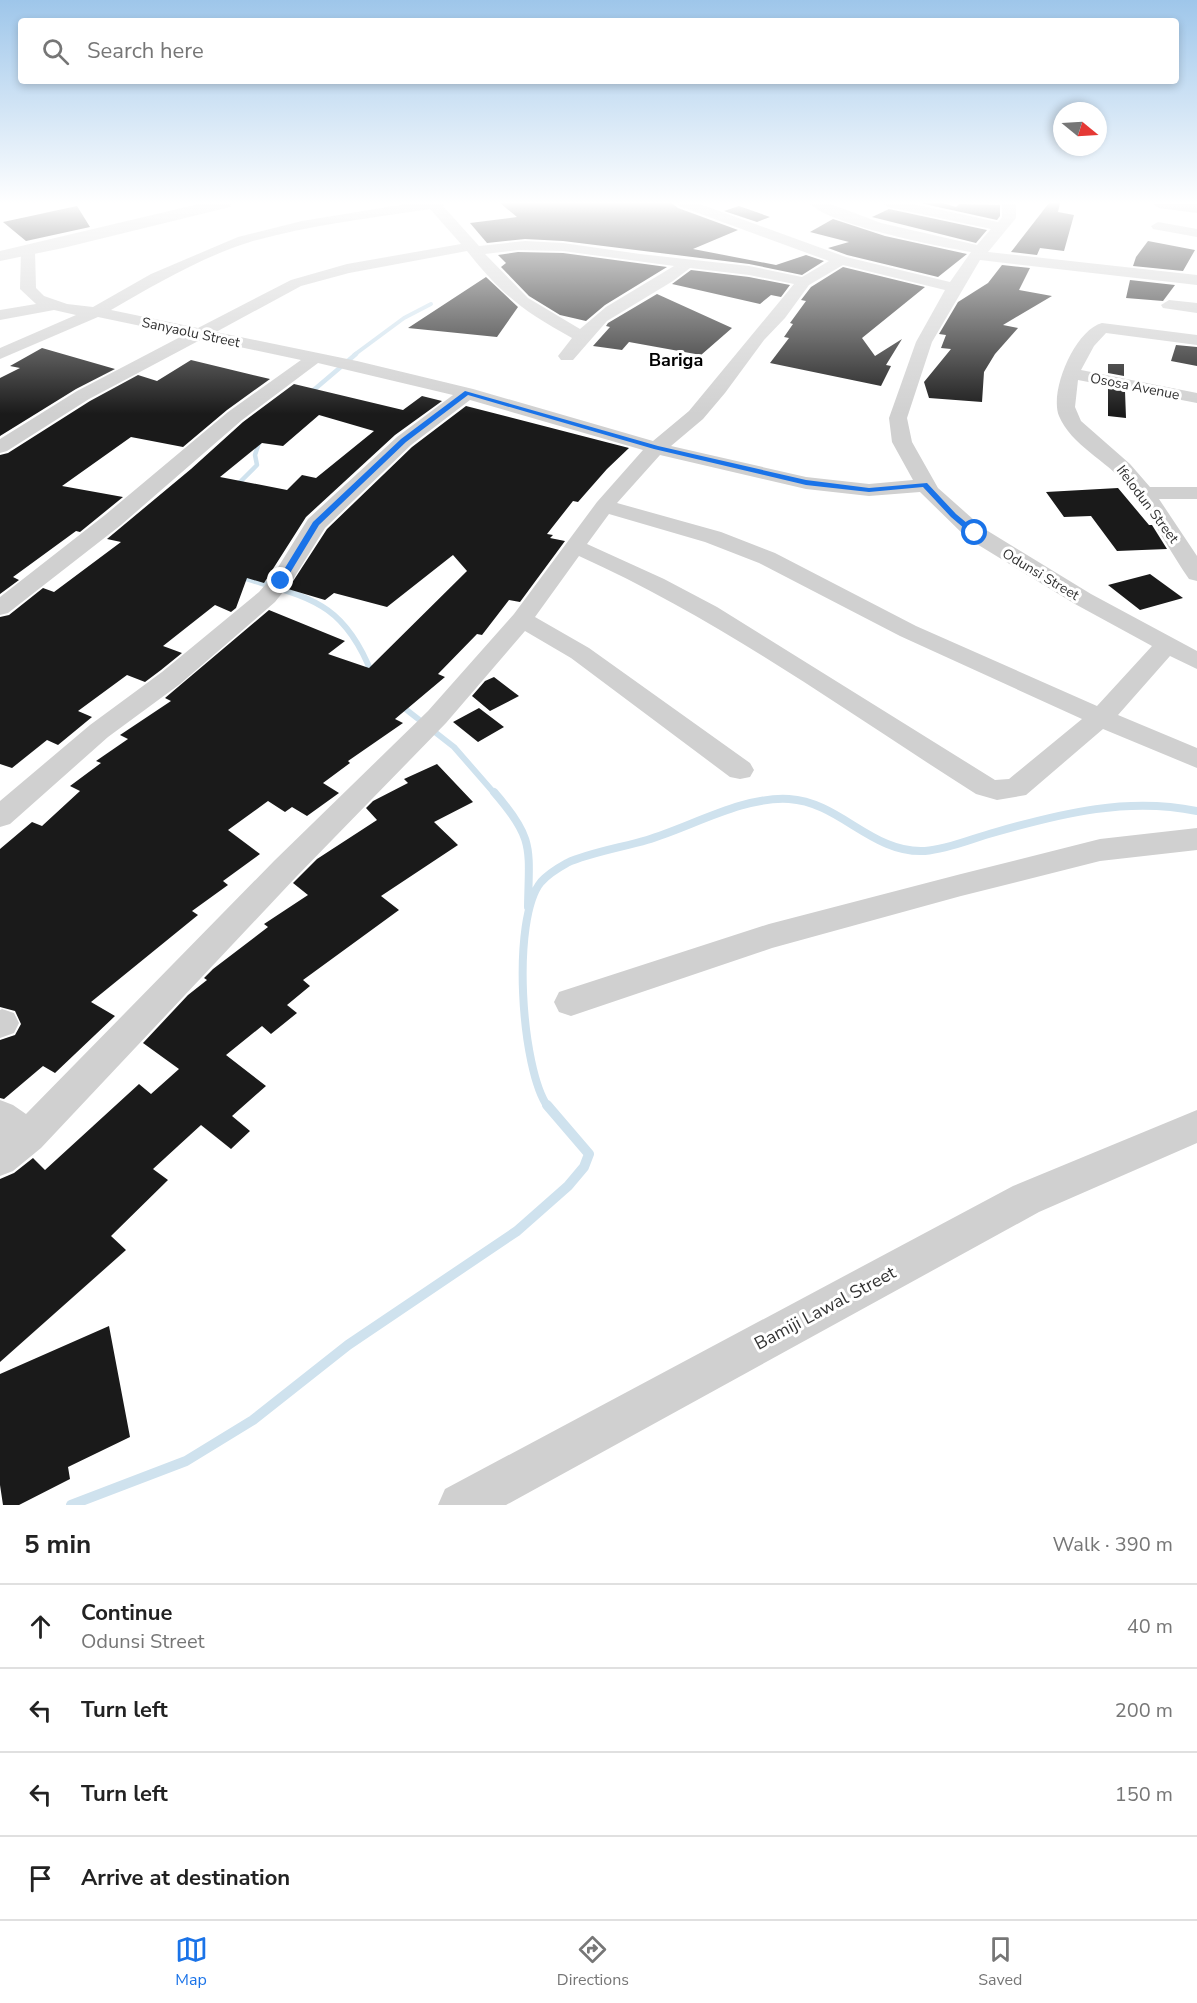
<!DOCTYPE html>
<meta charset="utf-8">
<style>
body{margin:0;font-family:"Nunito Sans",sans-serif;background:#f2f2f2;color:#222}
.compass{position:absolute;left:1053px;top:102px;width:54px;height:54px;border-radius:50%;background:#fff;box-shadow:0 3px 9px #0003;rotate:108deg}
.stop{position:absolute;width:18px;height:18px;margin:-14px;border:4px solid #1a73e8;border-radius:50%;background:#fff}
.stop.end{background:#1a73e8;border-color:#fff;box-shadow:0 2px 6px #0008}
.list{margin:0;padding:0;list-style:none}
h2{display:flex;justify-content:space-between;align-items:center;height:78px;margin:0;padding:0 24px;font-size:26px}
h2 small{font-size:20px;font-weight:400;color:#767676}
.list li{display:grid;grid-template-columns:39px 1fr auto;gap:18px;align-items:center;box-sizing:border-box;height:84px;padding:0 24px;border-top:2px solid #e0e0e0}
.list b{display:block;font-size:22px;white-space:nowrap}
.list p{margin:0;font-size:20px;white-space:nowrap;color:#767676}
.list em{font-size:20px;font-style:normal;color:#767676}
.icon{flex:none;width:33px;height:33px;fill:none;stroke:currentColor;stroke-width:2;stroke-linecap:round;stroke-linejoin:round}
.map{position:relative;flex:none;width:1197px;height:1505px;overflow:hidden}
.search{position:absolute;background:#fff;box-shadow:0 3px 9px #0003;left:18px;right:18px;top:18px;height:66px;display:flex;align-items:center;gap:15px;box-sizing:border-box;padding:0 21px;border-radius:6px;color:#767676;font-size:22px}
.sheet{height:414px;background:#fff}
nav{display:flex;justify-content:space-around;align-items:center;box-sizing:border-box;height:84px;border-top:2px solid #e0e0e0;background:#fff;font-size:16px;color:#767676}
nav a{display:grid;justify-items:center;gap:3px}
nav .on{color:#1a73e8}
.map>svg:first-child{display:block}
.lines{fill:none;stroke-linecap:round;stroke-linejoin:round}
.stream-far4{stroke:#cfe2ee;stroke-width:4}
.stream-far3{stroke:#cfe2ee;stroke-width:4.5}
.stream-far2{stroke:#cfe2ee;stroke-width:6}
.stream-far1{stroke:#cfe2ee;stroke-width:8}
.stream{stroke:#cfe2ee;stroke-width:10}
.building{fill:#1a1a1a;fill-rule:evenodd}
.minor{fill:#d0d0d0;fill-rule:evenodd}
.tertiary{fill:#d0d0d0;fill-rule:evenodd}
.secondary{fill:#bdbdbd;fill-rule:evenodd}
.route{fill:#1a73e8}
.labels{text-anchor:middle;stroke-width:6;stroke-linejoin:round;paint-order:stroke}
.far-street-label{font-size:14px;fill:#333;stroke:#fff}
.far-district-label{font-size:18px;font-weight:bold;fill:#000;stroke:#fff}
.near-street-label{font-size:18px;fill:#333;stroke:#fff}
</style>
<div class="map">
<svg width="1197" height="1505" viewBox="0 0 1197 1505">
<rect width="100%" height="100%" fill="#fff"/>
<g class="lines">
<path class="stream-far4" d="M354,355L404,318L431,304"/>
<path class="stream-far3" d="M309,394L356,354
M235,487L257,465L255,455L260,439"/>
<path class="stream-far2" d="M239,576C308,598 343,600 372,674
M399,704L454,747L495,794"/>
<path class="stream-far1" d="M494,792C535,839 529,848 528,907
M548,1107C521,1070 511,918 541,882C548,874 558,868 567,863C588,853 624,847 647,840C691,827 743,796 789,799C840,802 872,854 925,851C950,849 973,838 996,832C1063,813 1128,797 1197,811"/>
<path class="stream" d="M71,1505L186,1461L253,1420L348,1345L517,1231L568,1186L584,1167L589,1154L547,1105"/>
</g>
<path class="building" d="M500,203H672L678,208L738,230L693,249L776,265L806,255L824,261L802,275L749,264L563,241L525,239L487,243L470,223L517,217Z
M920,203H943L956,207L959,204L1000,205V216L997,220Z
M1049,203H1060L1058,212L1074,215L1064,251L1040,248L1037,255L1011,252Z
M77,206L90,227L26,241L3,222Z
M739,206L770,217L757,222L724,211Z
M889,209L987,230L976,243L872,217Z
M833,219L885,236L967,254L938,277L847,255L828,248L849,242L810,232Z
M1148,241L1195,250L1183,271L1133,266L1136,257Z
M518,252L563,253L667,267L605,305L586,321L560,315L529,296L501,267L506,263L498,255Z
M1002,265L1030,268L1019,290L1052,296L1003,325L1018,328L995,354L984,372L982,402L929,398L924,382L951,349L941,348L946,335L939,334L958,302L988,283Z
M843,267L925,287L862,338L875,356L902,339L886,365L891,366L881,386L770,363L789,338L784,337L793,324L790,323L806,301L801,300L811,287Z
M691,270L749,277L790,285L781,297L771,295L760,304L672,284Z
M486,277L518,307L497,337L408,328Z
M1130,280L1175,285L1163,301L1126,298Z
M657,294L732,328L701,355L629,342L622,350L593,346L610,327L606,326L608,323Z
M1176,345L1197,347V366L1171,361Z
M42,348L115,369L76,389L0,436V378L20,368L10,366Z
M191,360L270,379L227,410L183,447L131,437L62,486L123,497L80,532L76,531L13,577L19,580L0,594V455L8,453L90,401L138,375L157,381Z
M1108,364H1124V376L1108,373Z
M294,384L403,410L422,396L442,401L395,435L306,517L264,583L247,578L236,608L231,612L215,605L163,646L182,653L161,670L145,682L127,675L78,711L92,717L58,745L47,740L12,768L0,764V617L9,615L43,588L54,592L121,542L107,539L191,469L243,422ZM319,415L374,431L316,478L302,475L287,490L220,477L262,443L283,446Z
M1108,388L1125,391L1126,418L1108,416Z
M466,406L629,448L607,469L578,502L573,501L547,534L553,535L550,538L565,541L520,602L509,600L482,635L477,634L438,674L445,677L395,719L403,723L348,761L350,763L323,783L339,793L307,816L292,807L285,812L268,801L228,830L260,854L223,881L228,885L192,911L198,915L91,1002L115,1016L55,1073L43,1066L4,1099L0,1098V1040L15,1035L21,1024L15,1011L0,1007V849L32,822L42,826L80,791L70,786L101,763L96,761L128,739L120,735L171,701L165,698L269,610L345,641L328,654L369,668L467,571L453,555L387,607L334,593L325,600L288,589L327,529L412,447Z
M1118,488L1149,525H1152L1167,549L1117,551L1091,516L1064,517L1046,492Z
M1150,574L1183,598L1140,610L1108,585Z
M494,677L519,696L490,711L472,696L485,681Z
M479,708L504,727L478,742L453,722Z
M437,764L473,802L434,822L458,845L381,896L399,910L303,980L310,986L287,1005L297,1013L271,1034L262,1026L226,1055L266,1086L232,1116L250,1131L231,1149L201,1125L153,1169L168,1180L111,1236L126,1250L0,1362V1179L14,1173L33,1158L45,1170L139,1084L151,1094L179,1069L143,1043L188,995L207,980L204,978L213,969L268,927L264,924L308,895L293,883L317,859L377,820L366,808L373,801L408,783L404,779Z
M109,1326L130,1437L68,1467L70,1479L19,1505H3L0,1485V1374Z"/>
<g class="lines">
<path class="minor" d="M412,203H446L443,206L479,246L525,241L563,243L640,254L749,266L802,277L829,261L679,206L677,203H697L846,257L950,282L971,252C937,246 830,225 809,203H828L881,223L977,245L991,229L888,207L881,203H908L998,222L1002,217V203H1016V218L988,252L1197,275V285L980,260L932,342L907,418L912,442L938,488L983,528L1091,594L1197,651V669L1170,656L1118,715L1197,748V768L1103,729L1026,795L997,800L976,794C845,711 721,620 579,556L535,617L589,648L750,763L754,770L750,777L740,779L730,777L571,658L525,631L446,723L296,877L41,1148L13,1171L0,1176V1100L13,1105L26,1114L274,861L428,711L514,614L597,502L643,450L470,400L411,445L325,528L292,581L275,602L180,684L108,737L10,824L0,827V801L90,725L162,672L259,592L272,577L308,519L397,437L453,395L318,363L242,420L121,525L8,613L0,615V597L105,515L228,412L301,360L202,339L89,399L7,451L0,453V439L77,391L184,335L98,317L0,359V348L76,315L54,310L0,320V310L36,304L20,289L21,251L28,247L35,251L36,288L44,296L67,304L93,307L151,274L238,237L302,221ZM430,209L461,244L347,264L291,280L198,328L111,310C152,286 204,256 250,242C309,225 370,218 430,209ZM518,250L563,251L674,266L606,307L580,329L528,298L485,254ZM467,251C502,295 523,311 572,338L558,356L561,360H573L607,321L673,281L690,268L749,275L794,284L689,411L653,441L473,389L357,361L216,332L301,286L349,273ZM843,265L945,290L916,342L889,418L892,442L913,480L869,484L806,477L671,446L703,419L725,393L764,340L785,318L809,285ZM660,455L806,489L869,496L920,492L967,538L1075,604L1152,646L1097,706L916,626L775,553L721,532L617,503ZM609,514L705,542L759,563L900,636L1082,719L1009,779L995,780L717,607L664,579L587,544Z
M1158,222L1197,229V237L1153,229L1151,226Z
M1169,300L1197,303V313L1163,308L1161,305Z
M1102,323L1197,335V345L1106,333L1094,346L1081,370L1197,393V403L1078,380L1075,407L1081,421L1130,464L1150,487H1197V499H1159L1197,556V581L1189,579C1167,547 1150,513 1126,484C1107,461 1071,445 1059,416C1049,391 1075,330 1102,323Z
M1197,828V850L1100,861L961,896L772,948L571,1016L559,1012L554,1002L559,992L769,924L961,874L1100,839Z
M2,1009L14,1013L19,1023L14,1033L0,1038V1010Z
M1197,1110V1143L1039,1212L506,1505H438L445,1489L1013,1186Z"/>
<path class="tertiary" d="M203,203H232L230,207L63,248L0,261V251Z"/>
<path class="secondary" d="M1151,203H1197V213L1159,208Z"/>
</g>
<linearGradient id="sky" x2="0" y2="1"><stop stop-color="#9ec6ea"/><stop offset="0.49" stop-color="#fff"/><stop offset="1" stop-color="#fff" stop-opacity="0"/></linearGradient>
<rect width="1197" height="414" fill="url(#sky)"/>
<path class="route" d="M465,391L658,446L806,480L869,488L927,483L956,514L979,533L972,535L951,517L923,487L869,492L806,485L654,449L468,395L406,442L319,525L284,583H278L277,581L313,522L401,439Z"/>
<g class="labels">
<g class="far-street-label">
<text transform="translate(191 332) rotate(12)" y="5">Sanyaolu Street</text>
<text transform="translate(1135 386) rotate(11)" y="5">Ososa Avenue</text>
<text transform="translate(1148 504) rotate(53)" y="5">Ifelodun Street</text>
<text transform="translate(1041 574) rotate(31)" y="5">Odunsi Street</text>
</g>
<g class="far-district-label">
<text x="676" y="366">Bariga</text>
</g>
<g class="near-street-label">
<text transform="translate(825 1308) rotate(-28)" y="6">Bamiji Lawal Street</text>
</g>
</g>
</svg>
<svg class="compass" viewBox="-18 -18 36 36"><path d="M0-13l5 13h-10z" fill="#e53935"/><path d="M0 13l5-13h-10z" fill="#767676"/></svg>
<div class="stop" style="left:975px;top:533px"></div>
<div class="stop end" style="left:281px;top:581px"></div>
<div class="search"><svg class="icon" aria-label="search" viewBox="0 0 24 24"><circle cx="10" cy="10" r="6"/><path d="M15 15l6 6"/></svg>Search here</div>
</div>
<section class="sheet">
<h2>5 min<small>Walk · 390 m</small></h2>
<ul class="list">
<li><svg class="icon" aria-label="ahead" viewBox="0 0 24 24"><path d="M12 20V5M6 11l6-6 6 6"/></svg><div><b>Continue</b><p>Odunsi Street</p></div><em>40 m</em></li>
<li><svg class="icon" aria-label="left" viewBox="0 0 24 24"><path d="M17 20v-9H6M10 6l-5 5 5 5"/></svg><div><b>Turn left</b></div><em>200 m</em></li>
<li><svg class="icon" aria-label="left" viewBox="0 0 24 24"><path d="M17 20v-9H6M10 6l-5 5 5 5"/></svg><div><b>Turn left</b></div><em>150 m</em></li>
<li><svg class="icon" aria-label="arrive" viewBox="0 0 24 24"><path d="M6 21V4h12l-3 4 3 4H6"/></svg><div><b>Arrive at destination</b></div></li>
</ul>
</section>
<nav>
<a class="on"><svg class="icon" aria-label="map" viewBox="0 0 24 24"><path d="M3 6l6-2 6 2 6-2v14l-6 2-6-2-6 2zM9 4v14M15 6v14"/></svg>Map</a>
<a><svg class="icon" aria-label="directions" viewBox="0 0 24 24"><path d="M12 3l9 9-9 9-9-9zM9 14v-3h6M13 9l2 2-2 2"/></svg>Directions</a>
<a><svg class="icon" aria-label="saved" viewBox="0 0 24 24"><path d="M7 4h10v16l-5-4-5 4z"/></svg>Saved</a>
</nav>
